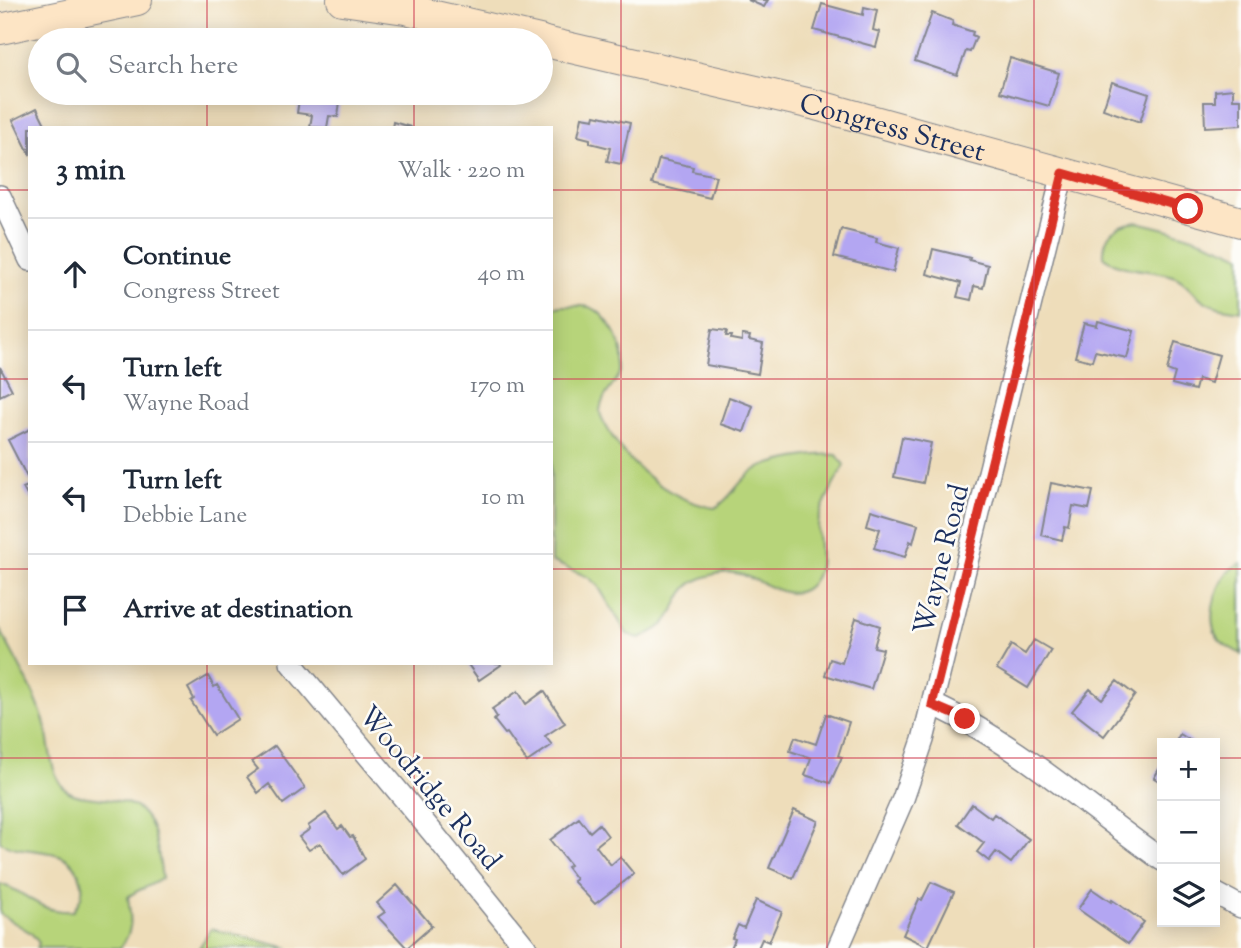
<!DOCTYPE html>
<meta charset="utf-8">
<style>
body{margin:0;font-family:"Sorts Mill Goudy",serif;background:#f6f6f7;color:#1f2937}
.controls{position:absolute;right:21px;bottom:21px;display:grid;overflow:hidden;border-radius:0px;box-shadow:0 4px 18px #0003}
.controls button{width:63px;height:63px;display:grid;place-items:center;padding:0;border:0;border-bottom:2px solid #e0e1e3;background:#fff;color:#1f2937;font:35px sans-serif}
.stop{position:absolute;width:21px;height:21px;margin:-16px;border:5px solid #d93025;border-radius:50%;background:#fff}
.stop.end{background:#d93025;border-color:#fff;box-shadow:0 2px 7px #0008}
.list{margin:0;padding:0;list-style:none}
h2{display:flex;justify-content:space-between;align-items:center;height:91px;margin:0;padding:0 28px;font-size:30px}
h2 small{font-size:23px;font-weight:400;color:#747a83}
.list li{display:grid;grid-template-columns:46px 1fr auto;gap:21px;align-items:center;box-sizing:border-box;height:112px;padding:0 28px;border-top:2px solid #e0e1e3}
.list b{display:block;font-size:26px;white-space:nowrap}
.list p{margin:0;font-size:23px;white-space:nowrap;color:#747a83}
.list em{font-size:23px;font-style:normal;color:#747a83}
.icon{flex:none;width:38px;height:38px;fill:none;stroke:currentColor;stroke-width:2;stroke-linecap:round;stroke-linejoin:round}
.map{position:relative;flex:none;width:1241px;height:948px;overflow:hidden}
.search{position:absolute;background:#fff;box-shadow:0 4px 18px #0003;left:28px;top:28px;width:525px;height:77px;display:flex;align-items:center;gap:18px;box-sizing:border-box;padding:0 24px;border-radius:38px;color:#747a83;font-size:26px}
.panel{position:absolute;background:#fff;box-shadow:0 4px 18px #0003;left:28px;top:126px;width:525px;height:539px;border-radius:0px}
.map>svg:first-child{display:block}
.green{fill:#b7d47a;stroke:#69826c;stroke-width:2}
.building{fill:#b3a6f2}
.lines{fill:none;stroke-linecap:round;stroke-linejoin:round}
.minor-casing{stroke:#84868c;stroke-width:24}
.secondary-casing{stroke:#84868c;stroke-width:32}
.minor{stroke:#fff;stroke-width:21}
.secondary{stroke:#fde5c5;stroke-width:30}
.route{stroke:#d93025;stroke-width:9}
.grid{fill:none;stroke:#d1495b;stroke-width:2;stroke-opacity:0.55}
.labels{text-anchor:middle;stroke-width:5;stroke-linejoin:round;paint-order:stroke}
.street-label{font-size:28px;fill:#1b2f5e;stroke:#fdfcf7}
</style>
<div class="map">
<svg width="1241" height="948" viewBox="0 0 1241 948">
<rect width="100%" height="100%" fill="#fdfcf7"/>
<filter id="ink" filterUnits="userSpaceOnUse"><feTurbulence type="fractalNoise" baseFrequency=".0143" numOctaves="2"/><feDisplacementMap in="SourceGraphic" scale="14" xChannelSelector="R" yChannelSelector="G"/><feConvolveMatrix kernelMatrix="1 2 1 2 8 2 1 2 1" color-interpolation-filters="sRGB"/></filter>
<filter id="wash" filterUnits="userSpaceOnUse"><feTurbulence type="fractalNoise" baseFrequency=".00686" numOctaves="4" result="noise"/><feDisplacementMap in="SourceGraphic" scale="28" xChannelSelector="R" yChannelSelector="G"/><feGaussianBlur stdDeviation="1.57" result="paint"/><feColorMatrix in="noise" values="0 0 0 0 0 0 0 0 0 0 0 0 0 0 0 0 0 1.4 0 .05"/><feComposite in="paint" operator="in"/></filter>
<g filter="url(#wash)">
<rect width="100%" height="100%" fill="#eeddba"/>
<path class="green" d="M1137,222C1173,230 1208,240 1241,256V311C1229,309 1214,308 1203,300C1192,293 1187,281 1173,276C1150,268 1124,273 1104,257C1103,233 1115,225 1137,222Z
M562,306C570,306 581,305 589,307C607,311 629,352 622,369C617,384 601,395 600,411C600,418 606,425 609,431C630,468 672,501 715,508C732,498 739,479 755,470C774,460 816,453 837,455L844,465C836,482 823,501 819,519C814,542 829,565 809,586C788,606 758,576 735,573C722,571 709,575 698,580C677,589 678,612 663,625C656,631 647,635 639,638L627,634L598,586L588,577L551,561V308Z
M1241,563V654C1234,650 1223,645 1218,638C1206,621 1215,588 1227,573C1231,568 1236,566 1241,563Z
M0,629C15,659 34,689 44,721C50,741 49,770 63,787C69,794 78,796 87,797C100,799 117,799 129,804C157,814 158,854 162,878C151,887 139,888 128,897C131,918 134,931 120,948H37L39,943L31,933L0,914V884C29,892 36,913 73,911C80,901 85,892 81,880C70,840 28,858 0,842Z
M211,929L289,948H199Z"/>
<g id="blocks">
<path class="building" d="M748,0H768L764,7Z
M822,4L863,15L864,7L877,10L873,30L880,32L876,47L814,30Z
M932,13L953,21L952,25L973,32L972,35L976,37L970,52L966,51L957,75L915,61Z
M1010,58L1059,73L1049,106L1000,92Z
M1112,82L1149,94L1140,122L1103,109Z
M1233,89V99H1241V125L1205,127L1204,102H1215V91Z
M300,93H341L338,117L329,116L327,128L310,127L312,115L297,113Z
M37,108L47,128H30V155L13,120Z
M595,115L630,123L621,164L607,161L610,148L590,143V139L578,136L582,117L594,119Z
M393,122L411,127V128H392Z
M659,159L693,167L692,171L716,176L710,198L652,184Z
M841,229L877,238L876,242L899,248L893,272L834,257Z
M933,249L970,258L969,260L988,265L983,288L974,286L971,300L957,297L961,283L927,274Z
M1098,321L1134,331L1127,358L1095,351L1092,361L1075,357L1084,323L1097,326Z
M712,329L727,331L726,336H732L731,339L742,341V335L750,336L749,340L763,343L758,374L706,365Z
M1175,342L1219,355L1211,383L1198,379L1195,390L1172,384L1175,373L1167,370Z
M0,367L12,390L0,396Z
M729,397L753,406L744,432L720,424Z
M30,429V483L8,440Z
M902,437L931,443L923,483L894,477Z
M1051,483L1093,491L1089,509L1073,506L1069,528L1065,527L1062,540L1041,535Z
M30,485V501L23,488Z
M871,510L918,524L913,543L910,541L905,557L874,548L880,529L867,525Z
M856,618L880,626L874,647L883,649L871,689L825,675L830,659L842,663Z
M1034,640L1051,650L1028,688L997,669L1011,645L1025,654Z
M467,663H500L501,665L479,680Z
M208,676L214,687L217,685L238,719L213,735L191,701L194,699L188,688Z
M1117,681L1135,695L1104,736L1072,711L1090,689L1102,699Z
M518,691L526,704L544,691L565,723L545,736L552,745L527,762L507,733L505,734L494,720L497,717L492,709Z
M826,714L849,722L838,756L842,757L830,783L805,775L811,758L790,751L795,737L816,744Z
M1180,734L1195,743H1175Z
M275,746L305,788L283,804L269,784L258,793L247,777L258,769L252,762Z
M1162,764V783L1154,778Z
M972,804L991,818L994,814L1029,839L1011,863L996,852L989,861L977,852L984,843L958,824Z
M794,810L818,821L793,878L769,868Z
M326,813L338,829L342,826L350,837L353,836L365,859L343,875L320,843L309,850L299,837L310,829L308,826Z
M579,818L590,832L599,824L608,836L596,846L611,865L620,857L634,874L595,904L573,881L576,879L567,867L570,865L550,840Z
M931,882L954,892L928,947L903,935L919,899L922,900Z
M397,885L432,926L407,948L378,917L385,912L377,903Z
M1092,889L1111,902L1112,900L1144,922L1128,944L1078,909Z
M756,900L782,912L769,942L762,939L758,948H731L735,939L732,938L738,925L744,928Z"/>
</g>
</g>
<g filter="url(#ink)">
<use href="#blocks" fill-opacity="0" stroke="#84868c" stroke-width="2"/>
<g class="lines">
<defs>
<path id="minor" d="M0,196L30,260
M291,663L433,833L526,948
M932,704C1016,742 1087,807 1162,860
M1215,893L1241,907
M838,948L903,799L923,740L1063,173"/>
<g id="secondary">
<path d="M342,0L405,9L540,40"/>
<path d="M0,29L137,0"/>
<path id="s1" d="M541,41L816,105L1241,222"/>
</g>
</defs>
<use href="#minor" class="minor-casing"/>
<use href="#secondary" class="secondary-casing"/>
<use href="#minor" class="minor"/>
<use href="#secondary" class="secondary"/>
</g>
</g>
<g class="lines" filter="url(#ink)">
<path class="route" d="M965,719L932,705L1063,173L1188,209"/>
</g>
<path class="grid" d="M207,0V40M414,0V40M621,0V948M827,0V948M1034,0V948M207,93V128M414,93V128M0,190H30M551,190H1241M0,379H30M551,379H1241M0,569H30M551,569H1241M207,663V948M414,663V948M0,758H1162M1215,758H1241"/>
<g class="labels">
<g class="street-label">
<text dy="10" stroke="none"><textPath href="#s1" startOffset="362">Congress Street</textPath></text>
<text transform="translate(940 559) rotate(-76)" y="10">Wayne Road</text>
<text transform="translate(431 787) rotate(50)" y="10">Woodridge Road</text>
</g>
</g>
</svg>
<div class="controls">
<button>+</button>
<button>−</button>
<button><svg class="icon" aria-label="layers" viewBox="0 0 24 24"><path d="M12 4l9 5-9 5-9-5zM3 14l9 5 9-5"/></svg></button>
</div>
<div class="stop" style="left:1188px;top:209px"></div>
<div class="stop end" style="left:965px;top:719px"></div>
<div class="search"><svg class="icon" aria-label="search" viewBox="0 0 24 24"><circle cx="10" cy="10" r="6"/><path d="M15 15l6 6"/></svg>Search here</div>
<section class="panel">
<h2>3 min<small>Walk · 220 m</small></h2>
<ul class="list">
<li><svg class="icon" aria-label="ahead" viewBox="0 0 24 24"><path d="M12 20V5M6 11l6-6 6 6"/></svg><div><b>Continue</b><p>Congress Street</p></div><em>40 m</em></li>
<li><svg class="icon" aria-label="left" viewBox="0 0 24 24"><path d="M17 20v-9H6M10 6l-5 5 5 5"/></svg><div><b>Turn left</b><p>Wayne Road</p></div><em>170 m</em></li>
<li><svg class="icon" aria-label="left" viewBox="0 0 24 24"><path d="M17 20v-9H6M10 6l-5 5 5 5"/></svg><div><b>Turn left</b><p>Debbie Lane</p></div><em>10 m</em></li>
<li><svg class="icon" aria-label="arrive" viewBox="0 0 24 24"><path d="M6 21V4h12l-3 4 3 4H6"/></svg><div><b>Arrive at destination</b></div></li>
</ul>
</section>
</div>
